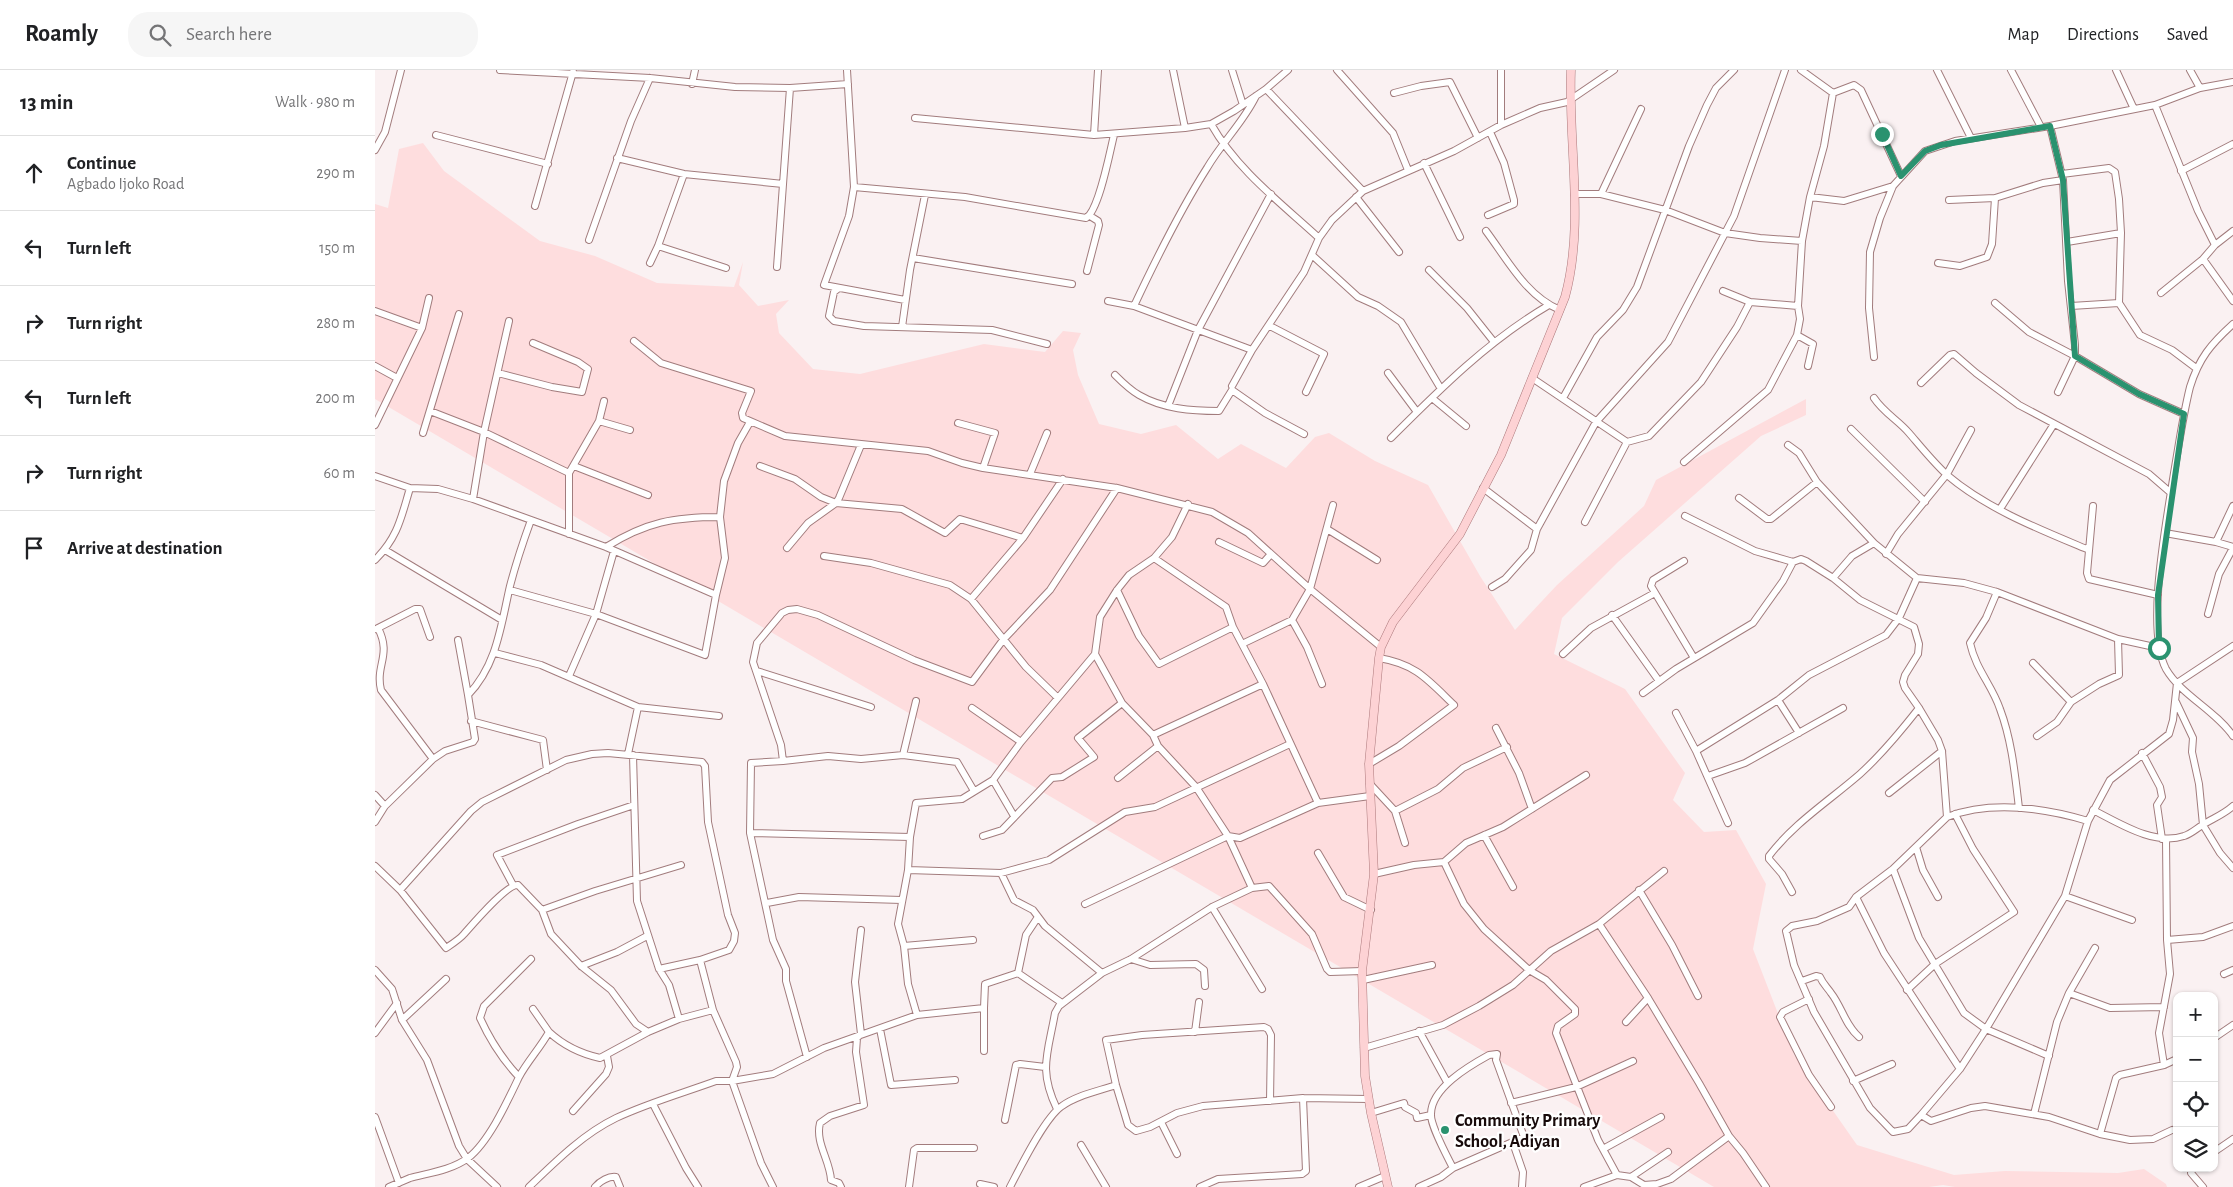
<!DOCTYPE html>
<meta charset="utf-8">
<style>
body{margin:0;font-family:"Alegreya Sans",sans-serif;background:#f6f6f6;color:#202124}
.controls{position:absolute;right:15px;bottom:15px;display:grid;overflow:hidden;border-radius:10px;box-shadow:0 1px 4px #0004}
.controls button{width:45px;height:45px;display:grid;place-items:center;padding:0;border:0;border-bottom:1px solid #e0e0e0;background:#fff;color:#202124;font:25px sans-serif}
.stop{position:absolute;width:15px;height:15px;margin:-11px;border:4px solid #2a926f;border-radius:50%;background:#fff}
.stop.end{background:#2a926f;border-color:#fff;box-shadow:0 1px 5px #0008}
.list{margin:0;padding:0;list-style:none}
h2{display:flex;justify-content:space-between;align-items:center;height:65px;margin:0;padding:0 20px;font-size:21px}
h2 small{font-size:16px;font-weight:400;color:#757577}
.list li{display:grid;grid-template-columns:32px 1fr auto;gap:15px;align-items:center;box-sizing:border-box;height:75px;padding:0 20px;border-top:1px solid #e0e0e0}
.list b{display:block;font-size:19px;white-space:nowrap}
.list p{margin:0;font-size:16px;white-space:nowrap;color:#757577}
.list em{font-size:16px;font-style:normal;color:#757577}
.icon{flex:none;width:28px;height:28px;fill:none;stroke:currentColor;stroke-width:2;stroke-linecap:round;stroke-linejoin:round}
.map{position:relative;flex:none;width:1858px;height:1117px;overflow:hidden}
header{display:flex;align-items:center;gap:30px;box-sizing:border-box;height:70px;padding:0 25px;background:#fff;border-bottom:1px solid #e0e0e0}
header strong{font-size:24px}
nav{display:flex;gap:28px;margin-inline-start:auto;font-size:18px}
.search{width:350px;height:45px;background:#f6f6f6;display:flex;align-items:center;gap:12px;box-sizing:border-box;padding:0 18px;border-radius:20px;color:#757577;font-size:19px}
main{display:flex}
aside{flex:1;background:#fff}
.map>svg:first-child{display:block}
.green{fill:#feddde}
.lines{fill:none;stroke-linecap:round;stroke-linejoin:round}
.minor-casing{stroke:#a27c7d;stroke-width:8}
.major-casing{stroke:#ac787b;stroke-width:9}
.minor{stroke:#fff;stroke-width:6}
.major{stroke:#fdd2d4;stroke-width:8}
.route{stroke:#2a926f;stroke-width:6}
.poi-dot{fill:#2a926f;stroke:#fff;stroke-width:2}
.labels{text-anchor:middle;stroke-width:4.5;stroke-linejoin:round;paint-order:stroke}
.poi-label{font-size:18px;font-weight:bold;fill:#170a0a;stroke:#fff;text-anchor:start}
</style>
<header>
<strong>Roamly</strong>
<div class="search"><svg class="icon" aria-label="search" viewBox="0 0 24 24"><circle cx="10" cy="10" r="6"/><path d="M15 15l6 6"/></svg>Search here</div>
<nav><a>Map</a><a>Directions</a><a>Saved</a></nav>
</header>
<main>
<aside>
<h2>13 min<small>Walk · 980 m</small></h2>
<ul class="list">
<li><svg class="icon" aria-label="ahead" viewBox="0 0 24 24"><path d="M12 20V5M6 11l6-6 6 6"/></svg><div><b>Continue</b><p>Agbado Ijoko Road</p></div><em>290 m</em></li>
<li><svg class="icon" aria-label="left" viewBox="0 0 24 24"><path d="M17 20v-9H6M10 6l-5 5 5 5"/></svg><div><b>Turn left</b></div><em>150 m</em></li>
<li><svg class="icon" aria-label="right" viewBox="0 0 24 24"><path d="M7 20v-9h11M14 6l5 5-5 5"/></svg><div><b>Turn right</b></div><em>280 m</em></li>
<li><svg class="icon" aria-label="left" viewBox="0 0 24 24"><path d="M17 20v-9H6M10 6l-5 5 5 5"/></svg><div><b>Turn left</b></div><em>200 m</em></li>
<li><svg class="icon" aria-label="right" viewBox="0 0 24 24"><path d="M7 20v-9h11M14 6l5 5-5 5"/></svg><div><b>Turn right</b></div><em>60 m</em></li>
<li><svg class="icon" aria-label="arrive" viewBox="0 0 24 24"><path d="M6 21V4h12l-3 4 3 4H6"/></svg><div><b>Arrive at destination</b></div></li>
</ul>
</aside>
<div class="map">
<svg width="1858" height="1117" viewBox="0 0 1858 1117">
<rect width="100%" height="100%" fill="#faf1f2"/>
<path class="green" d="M48,73L69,101L165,171L220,186L282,213L359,217L368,192L364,215L383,236L414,230L401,244L404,263L438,299L485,304L609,274L670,282L688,261L706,263L698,280L703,305L724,354L766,364L801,355L843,389L866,374L911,398L940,367L954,363L1000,391L1053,415L1105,506L1140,560L1182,515L1269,436L1281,410L1431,329V345L1386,366L1243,492L1187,548L1179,584L1250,619L1310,703L1298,730L1329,762L1361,760L1391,814L1378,879L1419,985L1482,1075L1579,1105L1630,1101L1743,1103L1769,1099L1791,1114L1792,1117H1580L1568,1115L1554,1117H1339L0,329V134L13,138L24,79Z"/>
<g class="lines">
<defs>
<path id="minor" d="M125,0L275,8L360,17L415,18L473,14
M472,0L479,117L474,146L449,215L530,230
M798,0L810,58
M857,0L868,35
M962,0L1018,63L1033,100
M1126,0V55
M1426,0L1458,23L1479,15L1486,20L1526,106
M1562,0L1596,68
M1636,0L1666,57
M1741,0L1759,39
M1815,0L1825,18
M317,14L320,0
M891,19L988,121
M1019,23L1046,16L1075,12L1103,68
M1780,35L1823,141L1840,175
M540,48L719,65L810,58L836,54L859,41L891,19L913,0
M836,54C862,100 906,133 944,168
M1675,56L1688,110L1693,211L1700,275V286L1683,322
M61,65L173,94
M719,65L723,0
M0,80L10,62L26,0
M242,88L309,104L408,114
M1049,93L1085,167
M1806,101L1858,74
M1687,104L1734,98L1740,102L1744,129L1746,163L1744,233L1765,265L1797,280L1821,298
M479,117L590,127L711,148C724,141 735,81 739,65
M1199,124H1226L1290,140L1350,163L1385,168L1427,171
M1226,124L1266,39
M981,127L1024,182
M1435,127L1469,131L1518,116
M1574,130L1620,128L1668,113L1688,110
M160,136L198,2
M1113,145L1139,134V130L1129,93L1115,62
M1111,161C1132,189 1151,226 1185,240
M214,170L256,51L275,8
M1692,172L1746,163
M283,176L351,198
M937,185L983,227L1003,236L1026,252L1066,319
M538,188L697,214
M1828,189L1858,231
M275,193L283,176L309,104
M1563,193L1585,196L1612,187L1617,174L1620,128
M402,197L415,18
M1054,200L1092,238L1119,272
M712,201L724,155L723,151L715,146
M464,218L459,222L454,246L459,251L489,256L617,260L672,274
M1348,221L1375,232L1423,236
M1786,223L1828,189L1840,175L1858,161
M733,231L759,236L877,280
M1620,233L1654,262L1700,286L1764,324L1809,344
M759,236C781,189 804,142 832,98C847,72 868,53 881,26
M1696,236L1744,233
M0,241L47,258
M1858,254C1836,274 1824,288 1815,317C1808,345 1804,374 1799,403C1792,449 1770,559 1791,599C1806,625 1840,640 1858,666
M895,256L949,284L931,322
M527,257L535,200L550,125
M1422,265L1438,274L1433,296
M259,271L286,293L376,321L367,343L368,348L410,366L553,381L587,393L608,398L742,418L837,442L873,463L935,519L1006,577
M1499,287L1494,238L1495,182L1505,148L1518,116L1550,81L1580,71L1675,56L1780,35L1825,18L1858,12
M0,296L22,308
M123,303L177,317L207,322L213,299L203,292L158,273
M1013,303L1042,342
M740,305C747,312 755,320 764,325C788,339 817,341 844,341L857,320L890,343L929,364
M1157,308L1252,372L1274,366L1326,312L1362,257L1375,232
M1546,313L1575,285L1579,284L1601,303L1644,335L1774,404L1796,423
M857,316L877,280L929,202L944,168L957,150L988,121L1079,81L1126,55L1165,38L1192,32L1239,0
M1057,328L1091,356
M1188,328L1222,267L1248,240L1262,217L1314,76L1332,35L1341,18L1359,0
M1499,328C1509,343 1523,350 1534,363C1546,377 1558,392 1572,405C1612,439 1666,460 1714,480
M793,336L823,260L896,124
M55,341L109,362L194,403
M224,351L255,360
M583,353L620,363L608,398
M0,355L47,258L54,228
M1476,359L1550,432
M48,363L84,244
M1016,368C1065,319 1114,270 1174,235
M1413,375L1424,383L1442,412L1499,473L1542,508L1589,513L1622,522L1743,569L1784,578
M1309,392L1393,320L1422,265L1425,249L1423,236L1427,171L1435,127L1449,76L1458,23
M199,396L273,425
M385,396L420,409L446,427L461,433L527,439L570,463L585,449L648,468
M655,404L672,363
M0,406L35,418L63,419L98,429L231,477L341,525
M1108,418L1162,459
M1364,428L1392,449H1396L1442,412
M98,429L109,362L134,251
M1718,436L1712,503L1714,509L1783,525
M1625,439L1679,354
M1310,446L1380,481L1418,492L1426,489L1431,491L1458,508L1485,530L1539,557L1544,574L1543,584L1530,605L1528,612L1530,618L1544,638L1563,670L1567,681L1572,747
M1210,452L1252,372
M952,459L1002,490
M1790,463L1841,472L1858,477
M194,464V403L224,351L229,331
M844,472L888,493L896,484
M1841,472L1858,436
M231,477C271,452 299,447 345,447
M412,478L433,453L461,433L464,428L486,375
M10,480L127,550
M1511,484L1523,464L1572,404L1596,360
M449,486L496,493L575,515L596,529L651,597L683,628
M779,488L851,537L858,557
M0,490C23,467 26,448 35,418
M1309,491L1278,510L1276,516L1319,588
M1458,508L1477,486L1499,473
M1117,517L1130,509L1156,480L1162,459L1221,352L1293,272L1359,146L1410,0
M135,520L221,544L330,585L341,525L350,488L345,447L349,411L363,373L375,352
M742,520L764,566L784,594L858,557L888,614L943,733
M1622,522L1611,548L1595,573C1601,600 1617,615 1625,639C1637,671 1640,705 1644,738
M596,529L648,468L688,409
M1833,544L1844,504L1858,478
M1237,545L1284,611
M917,550L932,577L947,614
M3,558C17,585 0,595 6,620L58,689
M1,559L40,539H45L55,567
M83,570L93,625
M867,574L917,550L935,519L958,435
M120,583L166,595L263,637L344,646
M1188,584L1216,558L1278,524
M1658,593L1696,632
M382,601L496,637
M194,606L221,544L239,481
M1268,623L1301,599L1378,553L1408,511L1418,492
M1403,630L1424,663
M1801,632L1818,668L1817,682L1824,714L1828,755L1845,783L1858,798
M597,638L646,672
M1301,643L1321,681L1353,753
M96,651L168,670L172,700
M1121,658L1144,703L1157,739
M778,665L888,614
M1662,666L1682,652L1696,632L1724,614L1744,605L1743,569
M1321,681L1403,630L1434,605L1511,565L1524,548L1542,508
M1767,683L1785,717L1787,727L1782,735L1787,769
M253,684L263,637
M258,685L262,831L284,899L294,915L304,949
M528,685L541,631
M408,691L376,693L375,763L398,870L411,899V911L432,987
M994,694L1024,676L1079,635C1053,610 1041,594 1004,588
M1211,705L1128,757L1091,773L1069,792L1089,834L1109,859L1154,900L1171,910L1200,939V944L1183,956L1181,963L1223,1070L1242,1105L1256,1107L1269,1115L1282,1114L1296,1109L1354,1066
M1333,706L1370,693L1468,638
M743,708L783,676
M618,710L639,746
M995,714L1020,741L1030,773
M599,721L582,692L528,685L486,689L453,686L408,691L406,675L378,592L382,573L407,543L413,540L422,539L443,545L539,590L597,612L628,570L675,520L742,418
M1514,723L1567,681
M0,725L10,736
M1718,740C1744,753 1779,776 1809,766C1816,764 1822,758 1829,754C1839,748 1849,744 1858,736
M1020,741L1063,719L1088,698L1132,677
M1713,751C1669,738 1617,730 1572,747L1518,799L1481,827L1474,837L1442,851L1417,856L1411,861L1419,895L1439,942L1495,1038L1518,1062L1533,1059L1546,1045L1585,999L1611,959L1690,826L1713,751L1735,710L1794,664L1798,650L1802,613L1858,576
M0,752L10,736L58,689L70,681L98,672L100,669L93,625C122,595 126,555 135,516C141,493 148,472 156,450
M375,763L535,767
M1109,765L1138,817
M608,766L627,760L677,708L687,707L719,687L703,668L747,633
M1541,777L1548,800L1563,827
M943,783L969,827L996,840
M0,796L25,820L71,878C77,874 85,869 89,864C98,854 132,814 143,815L167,840L176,864L206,896L236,920L261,954L273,962
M1518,799L1544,868L1589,943L1611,959L1674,986
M533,800L626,803L674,790L750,742L780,737L915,674
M626,803L639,830L658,840L670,856L727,903
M999,804L1039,795L1069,792
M138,815L122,785L203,754L259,735
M877,818L894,816L937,864L952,899L955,902L987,901
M25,820L96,741L107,732L191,690L217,684L233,683L327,692L330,696L333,752L353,845L360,863L359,871L354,880L325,890L284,899
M1264,820L1297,875L1323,926
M1417,822L1407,804L1394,789V786C1419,753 1454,731 1485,704C1507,684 1526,661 1544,638
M1690,826L1757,850
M1481,827L1509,883L1585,999
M392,833L424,827L527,830
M710,834L853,766L865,768L943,733L995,726
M837,837L887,919
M167,840L220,821L306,795
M1224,854L1273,928L1324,1013L1354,1066L1368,1083L1391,1117
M1792,870L1828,867L1858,856
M529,876L598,870
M756,889L775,895L821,894L829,900L830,916
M325,890L338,940L361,992L362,997L357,1011L386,1093L398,1117
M206,896L242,882L272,866
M0,900L17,919L27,950L52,990L84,1076L92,1089L122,1117
M643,903L651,865L663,847
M1849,904L1858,900
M988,910L1057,895
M1427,911L1441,906L1445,907C1448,914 1452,917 1456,923C1467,937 1470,955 1484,967
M1532,920L1560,894L1639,842L1598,779L1580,744
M1694,923L1735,938L1789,937
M1434,929L1408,942L1405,947L1434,1005L1456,1037
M158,939L174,962
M542,945L533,914L529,876L523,854L533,800L535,767L541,733L587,729L618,710L646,672L720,584L725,547L742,520L754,505L779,488L797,467L813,434
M27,950L71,909
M1251,952L1273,928
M505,959L516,1015L580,1010
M1044,961L1072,1012
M820,962L824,932
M0,963L22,933
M1839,968L1858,955
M989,978L1068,955L1104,936L1138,915L1176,881L1224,854L1289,801
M609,981V938
M1789,995L1784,963L1795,904L1792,870L1791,769
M144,1007C127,989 115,970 105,948L109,936L156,889
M1478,1011L1517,994
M895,1031L896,965L893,959L889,957L767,965L731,970L741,1015L753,1055L761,1061L775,1057L802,1043L828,1036L928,1028L994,1029
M1136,1033L1201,1017L1258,991
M278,1034L311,1098L323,1117
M682,1039C663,1000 673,983 680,943L684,936L727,903L756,889L837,837L877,818L853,766L821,717L783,676L778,665L747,633L720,584
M198,1041L231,1004L234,997L232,986
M996,1043L1029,1033L1030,1037L1041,1043L1042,1048L1056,1045
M1659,1044L1682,952L1694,923L1720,878
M1546,1045L1556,1051L1596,1038L1610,1036L1674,1047L1725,1064L1755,1070L1778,1069L1797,1060
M0,1047L24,1113
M630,1050L641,995L645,994L670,997
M786,1052L802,1084
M1725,1064L1741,1008L1745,1005L1789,995L1802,989
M1138,1073L1148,1102L1147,1117
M706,1075L731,1117
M1228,1079L1286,1047
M1839,1082L1858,1069
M1818,1098L1816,1103L1828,1117
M1256,1107L1293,1082
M605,1114L619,1117
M14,1117C21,1114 28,1111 35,1108C54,1103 77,1100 93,1088C114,1072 133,1030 144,1007C152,992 165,978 174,962C188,975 207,984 225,988L273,962L304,949L338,940
M154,1117C180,1092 208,1064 241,1048C273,1033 308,1023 341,1011H357L398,1004L449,978L542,945L609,938L610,914L643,903L687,933
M220,1117C225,1111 234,1106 241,1107L245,1117
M466,1117L464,1113L456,1110C455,1090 440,1073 445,1053L455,1046L489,1035L481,982L482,968L486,964L480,912L486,860
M534,1117L539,1080L542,1078H599
M635,1117C645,1098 670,1047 687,1036C702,1025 724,1021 741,1015
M825,1117L843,1109L927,1104L931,1101L928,1028
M984,1117L1010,1106
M1044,1117L1066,1107L1078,1098L1149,1067L1121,990L1122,984L1114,985C1094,996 1056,1018 1056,1044C1055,1055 1072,1086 1078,1098
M1209,1117L1242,1105"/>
<path id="major" d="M1013,1117L996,1043L990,1006L987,901L999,804L994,694L1004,588L1006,577L1018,552L1085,464L1126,385L1190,227C1210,154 1193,75 1196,0"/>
</defs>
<use href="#minor" class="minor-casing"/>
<use href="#major" class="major-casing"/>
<use href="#minor" class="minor"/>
<use href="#major" class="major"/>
</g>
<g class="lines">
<path class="route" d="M1507,64L1526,106L1550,81L1566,75L1675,56L1688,110L1700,286L1764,324L1809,344L1783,525L1784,578"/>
</g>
<circle class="poi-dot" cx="1070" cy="1060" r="5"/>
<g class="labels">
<g class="poi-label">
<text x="1080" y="1056">Community Primary<tspan x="1080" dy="21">School, Adiyan</tspan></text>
</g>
</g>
</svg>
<div class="controls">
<button>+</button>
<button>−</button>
<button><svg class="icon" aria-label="locate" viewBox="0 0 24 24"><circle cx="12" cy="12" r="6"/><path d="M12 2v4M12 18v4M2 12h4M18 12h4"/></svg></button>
<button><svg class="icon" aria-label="layers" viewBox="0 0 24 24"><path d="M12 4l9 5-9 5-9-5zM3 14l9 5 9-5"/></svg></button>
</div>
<div class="stop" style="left:1784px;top:578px"></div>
<div class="stop end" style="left:1507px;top:64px"></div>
</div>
</main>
